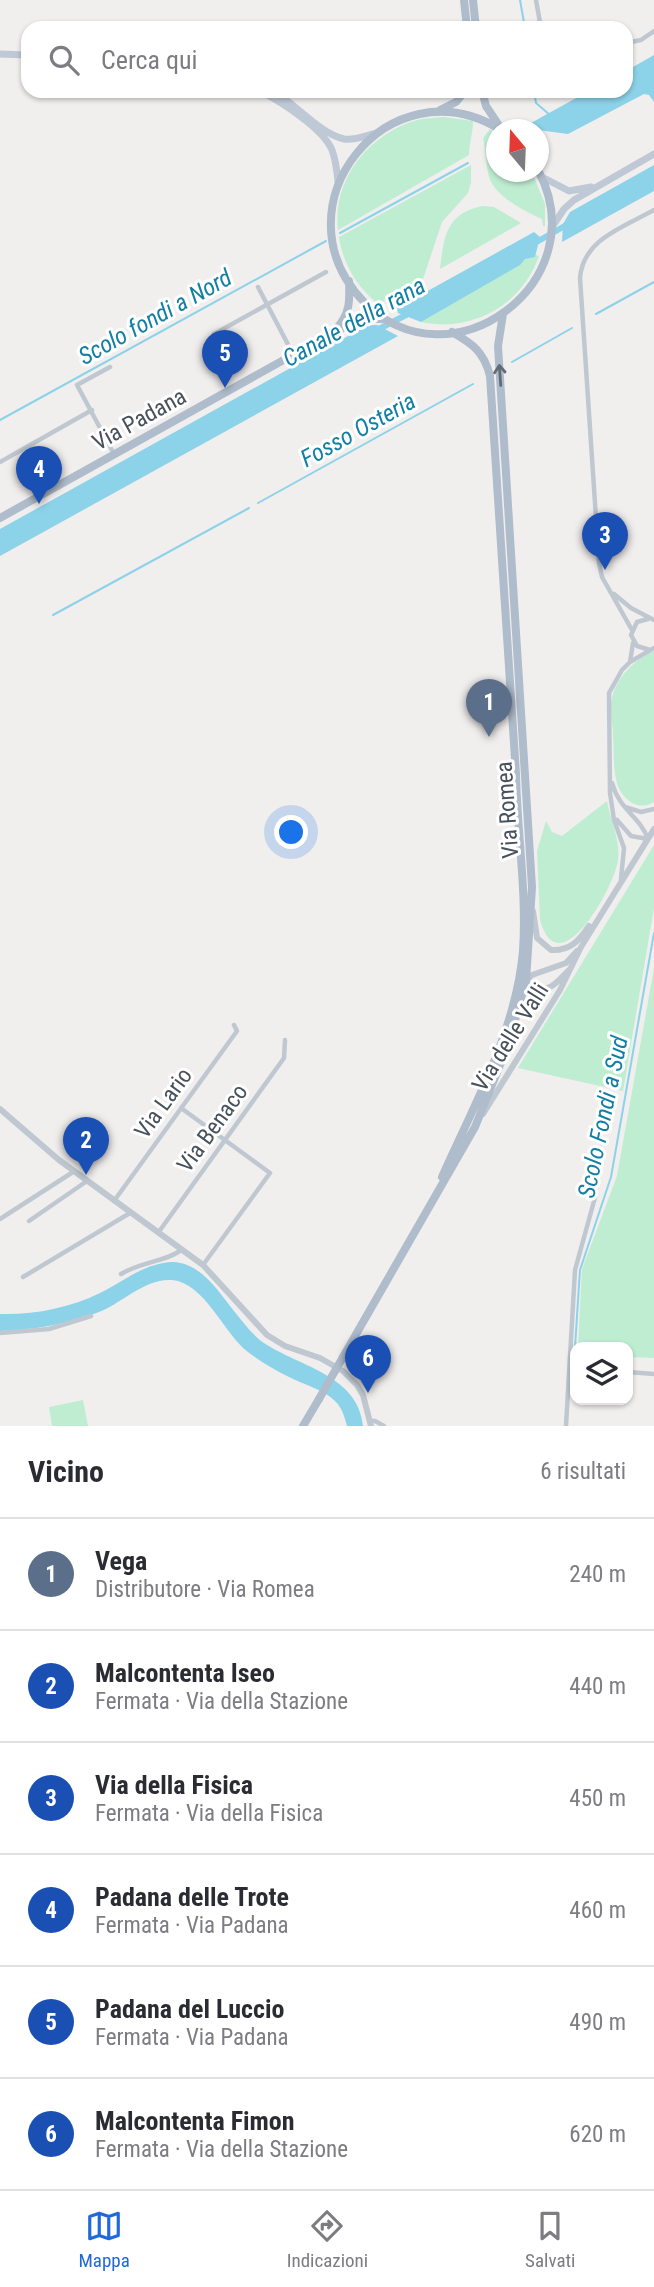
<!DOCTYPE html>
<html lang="it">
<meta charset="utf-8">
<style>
body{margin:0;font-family:"Roboto Condensed",sans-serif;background:#f2f2f3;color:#2b2b33}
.controls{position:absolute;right:21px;bottom:21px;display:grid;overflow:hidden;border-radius:14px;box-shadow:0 2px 5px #0004}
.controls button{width:63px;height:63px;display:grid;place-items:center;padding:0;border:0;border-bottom:2px solid #e1e1e2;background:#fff;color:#2b2b33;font:35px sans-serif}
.compass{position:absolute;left:486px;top:119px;width:63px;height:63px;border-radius:50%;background:#fff;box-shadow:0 2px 5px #0004;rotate:341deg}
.you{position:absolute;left:292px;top:833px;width:24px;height:24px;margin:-18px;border:5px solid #fff;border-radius:50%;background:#1a73e8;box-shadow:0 0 0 10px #1a73e833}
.badge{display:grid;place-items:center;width:46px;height:46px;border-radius:50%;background:#1f69da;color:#fff;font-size:23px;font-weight:700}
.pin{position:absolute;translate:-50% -58px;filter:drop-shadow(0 2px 4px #0008)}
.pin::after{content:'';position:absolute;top:37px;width:24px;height:21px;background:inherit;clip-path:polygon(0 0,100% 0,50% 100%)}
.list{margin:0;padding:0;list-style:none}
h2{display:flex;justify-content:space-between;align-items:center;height:91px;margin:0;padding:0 28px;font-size:30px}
h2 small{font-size:23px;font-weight:400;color:#7c7c81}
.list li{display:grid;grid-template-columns:46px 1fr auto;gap:21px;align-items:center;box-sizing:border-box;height:112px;padding:0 28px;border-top:2px solid #e1e1e2}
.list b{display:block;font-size:26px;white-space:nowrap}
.list p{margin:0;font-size:23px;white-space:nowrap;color:#7c7c81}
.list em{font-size:23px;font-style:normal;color:#7c7c81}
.icon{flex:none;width:38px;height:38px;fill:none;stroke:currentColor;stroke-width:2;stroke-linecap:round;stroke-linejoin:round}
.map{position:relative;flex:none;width:654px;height:1426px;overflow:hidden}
.search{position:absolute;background:#fff;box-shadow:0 2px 5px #0004;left:21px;right:21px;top:21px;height:77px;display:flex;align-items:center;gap:18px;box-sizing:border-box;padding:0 24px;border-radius:21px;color:#7c7c81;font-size:26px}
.sheet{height:763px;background:#fff}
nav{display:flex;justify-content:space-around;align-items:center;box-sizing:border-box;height:98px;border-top:2px solid #e1e1e2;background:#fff;font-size:19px;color:#7c7c81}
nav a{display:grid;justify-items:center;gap:4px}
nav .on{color:#1f69da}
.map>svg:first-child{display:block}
.green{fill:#beedd2}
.water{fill:#8cd2e9}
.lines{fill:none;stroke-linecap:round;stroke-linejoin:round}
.stream{stroke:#8cd2e9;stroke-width:2}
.canal{stroke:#8cd2e9;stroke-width:6}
.minor{stroke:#bfc8d0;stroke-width:4.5}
.tertiary{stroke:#bfc8d0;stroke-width:6}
.secondary{stroke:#bfc9d5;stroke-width:7}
.primary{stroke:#afbccc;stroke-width:8}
.primary-bridge{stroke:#afbccc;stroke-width:8}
.oneway{stroke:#616c77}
.labels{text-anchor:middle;stroke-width:6;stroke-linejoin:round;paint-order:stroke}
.street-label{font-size:23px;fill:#47515b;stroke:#fff}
.water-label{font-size:24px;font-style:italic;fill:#117fa4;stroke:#fff}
</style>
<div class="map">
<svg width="654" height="1426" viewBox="0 0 654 1426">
<rect width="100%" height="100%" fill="#f1eeee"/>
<path class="green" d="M444,117L473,121C473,134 469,143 469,155L338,230C332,179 369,134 417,120C425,118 435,118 444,117Z
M490,129L496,134V142L494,143V151L496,150V172H532L545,204V226H543L542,219C524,211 496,197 489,177C486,165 486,151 483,138Z
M471,165V182L468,193L442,222L423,279L378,304C357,287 343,264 339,237Z
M482,206L494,207L521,223L440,269C444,236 446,214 482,206Z
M537,255L539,256C522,305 472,333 421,322L519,265L525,259Z
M654,651V802C637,813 619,797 616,779C613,765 614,749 613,736C613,724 609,709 612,698C616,678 636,658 654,651Z
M607,801C610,820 621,841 618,860C615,886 559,988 540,920L537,851L546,821L552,832L562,836Z
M654,845V908L623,1091L518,1068Z
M654,968V1358L628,1357V1347H578L582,1269L617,1176Z
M83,1400L88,1426H52L49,1407Z"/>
<path class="water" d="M654,55V102L649,95L644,94L568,134L538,130L520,129L589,91H626V71Z
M654,165V191L562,242L563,224L570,212Z
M534,232L540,237L535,257L525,259L520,265L421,322L398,313L397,308Z
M368,325H377L398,336L0,556V529Z
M173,1262C201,1263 218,1291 234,1311C243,1322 252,1335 264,1343C300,1367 358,1375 363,1426H347C345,1418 342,1408 336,1402C324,1389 304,1385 289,1377C275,1370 261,1362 248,1352C224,1334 205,1283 172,1280C145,1278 122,1303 99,1312C68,1324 33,1330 0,1331V1314C33,1315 70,1308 100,1293C125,1281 144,1263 173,1262Z"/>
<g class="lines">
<path class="stream" d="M520,0L525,28
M534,91L536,103L550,115
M494,149L496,147
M340,233L468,163
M596,314L654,282
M512,362L572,328
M0,420L326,241
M258,503L473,384
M53,615L249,508
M575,1347L580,1270L611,1177L654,933"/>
<path class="canal" d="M533,244L570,223
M377,330L408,314"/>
<path class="minor" d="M536,0L541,28
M626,43L641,40L654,31
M258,287L293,354
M214,334L326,272
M110,367L77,385L114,454
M0,462L92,410
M614,594L631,608L654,620
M648,619L637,622L631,635L637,646L650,650
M632,630L602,577L599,563L580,278C583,239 624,227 654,210
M630,662L633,643
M612,783C620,811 639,815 648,839L631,836L617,820
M625,807L641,812L654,809
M621,879L624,848L614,820L610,793L609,693L622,670L630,662L654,648
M181,1108L270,1173L203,1265
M114,1201L237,1031L234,1025
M0,1219L73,1172
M29,1221L87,1181
M158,1233L284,1058L285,1040
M121,1274C140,1262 168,1261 181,1250
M23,1277L130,1213
M0,1333L49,1329L91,1316
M628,1372L654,1374
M370,1421H375L384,1426
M566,1426L575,1270L596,1194"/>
<path class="tertiary" d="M533,911L537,938L551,950C570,951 579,941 589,926
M525,981L532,989C551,992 557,982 569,970
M526,981L532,975L566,963L577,951
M0,1109L59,1160L203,1265L267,1335L285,1346L320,1358L343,1371L357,1385L363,1395L371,1426
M483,1114L560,990L581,947L654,829"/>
<path class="secondary" d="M0,54L28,55
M260,91C281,102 323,128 332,150C336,160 337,172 338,182
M273,91C296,104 319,133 344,139C354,141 367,135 377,133
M542,177L569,191L591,187
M552,227L564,209L574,200L654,154"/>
<path class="primary" d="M464,0L467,28
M473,0L476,28
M482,91L486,106L498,124
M440,110L456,102L465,91
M501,130C389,60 272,207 364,302C450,390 598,282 538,170
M335,330C350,315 350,301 349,281
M0,518L332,333L364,319H385
M442,1177C474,1105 516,1031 523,951C527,892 517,833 516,774L490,376C484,352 473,344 452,332
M343,1357L475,1127L508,1045L526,981L532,887L498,346L503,314
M303,1426L319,1399"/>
<path class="primary-bridge" d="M319,1399L343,1357"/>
</g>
<defs><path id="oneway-shaft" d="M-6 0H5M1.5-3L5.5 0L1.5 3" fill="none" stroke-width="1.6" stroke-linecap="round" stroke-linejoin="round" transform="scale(1.75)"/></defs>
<use class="oneway" href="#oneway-shaft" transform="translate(500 375) rotate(-94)"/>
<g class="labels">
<g class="street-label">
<text transform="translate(139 419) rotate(-29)" y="8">Via Padana</text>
<text transform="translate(507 810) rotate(-94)" y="8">Via Romea</text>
<text transform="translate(510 1037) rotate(-58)" y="8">Via delle Valli</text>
<text transform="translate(163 1103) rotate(-54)" y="8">Via Lario</text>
<text transform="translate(212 1128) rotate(-54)" y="8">Via Benaco</text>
</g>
<g class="water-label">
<text transform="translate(155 317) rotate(-29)" y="8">Scolo fondi a Nord</text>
<text transform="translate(354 322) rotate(-29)" y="8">Canale della rana</text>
<text transform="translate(358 430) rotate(-29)" y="8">Fosso Osteria</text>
<text transform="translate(603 1117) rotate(-78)" y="8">Scolo Fondi a Sud</text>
</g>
</g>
</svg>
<div class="controls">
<button><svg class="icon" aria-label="layers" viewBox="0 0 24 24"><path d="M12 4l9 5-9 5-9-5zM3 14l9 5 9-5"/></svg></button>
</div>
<svg class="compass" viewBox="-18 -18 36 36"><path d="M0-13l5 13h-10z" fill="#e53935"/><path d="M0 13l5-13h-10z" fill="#7c7c81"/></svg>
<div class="you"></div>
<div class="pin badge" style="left:489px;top:737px;background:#5c6f8a">1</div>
<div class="pin badge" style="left:86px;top:1175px;background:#1a4fb4">2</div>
<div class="pin badge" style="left:605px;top:570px;background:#1a4fb4">3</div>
<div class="pin badge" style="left:39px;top:504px;background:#1a4fb4">4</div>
<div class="pin badge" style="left:225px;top:388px;background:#1a4fb4">5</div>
<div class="pin badge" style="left:368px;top:1393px;background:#1a4fb4">6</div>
<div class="search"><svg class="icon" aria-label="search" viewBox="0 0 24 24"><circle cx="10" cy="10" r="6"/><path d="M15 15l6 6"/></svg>Cerca qui</div>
</div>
<section class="sheet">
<h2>Vicino<small>6 risultati</small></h2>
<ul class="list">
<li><span class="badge" style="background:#5c6f8a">1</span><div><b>Vega</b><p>Distributore · Via Romea</p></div><em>240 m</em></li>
<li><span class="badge" style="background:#1a4fb4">2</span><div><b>Malcontenta Iseo</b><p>Fermata · Via della Stazione</p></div><em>440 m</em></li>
<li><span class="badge" style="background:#1a4fb4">3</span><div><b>Via della Fisica</b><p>Fermata · Via della Fisica</p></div><em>450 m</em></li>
<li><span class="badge" style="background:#1a4fb4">4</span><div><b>Padana delle Trote</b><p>Fermata · Via Padana</p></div><em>460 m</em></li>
<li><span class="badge" style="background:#1a4fb4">5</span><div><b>Padana del Luccio</b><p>Fermata · Via Padana</p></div><em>490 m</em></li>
<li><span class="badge" style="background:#1a4fb4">6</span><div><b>Malcontenta Fimon</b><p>Fermata · Via della Stazione</p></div><em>620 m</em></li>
</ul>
</section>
<nav>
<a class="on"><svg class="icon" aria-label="map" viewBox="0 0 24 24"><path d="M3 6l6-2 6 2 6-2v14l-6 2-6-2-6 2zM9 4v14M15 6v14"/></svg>Mappa</a>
<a><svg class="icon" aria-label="directions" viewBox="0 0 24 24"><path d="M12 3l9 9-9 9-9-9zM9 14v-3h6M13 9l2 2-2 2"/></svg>Indicazioni</a>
<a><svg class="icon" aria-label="saved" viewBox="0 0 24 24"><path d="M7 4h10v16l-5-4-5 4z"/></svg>Salvati</a>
</nav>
